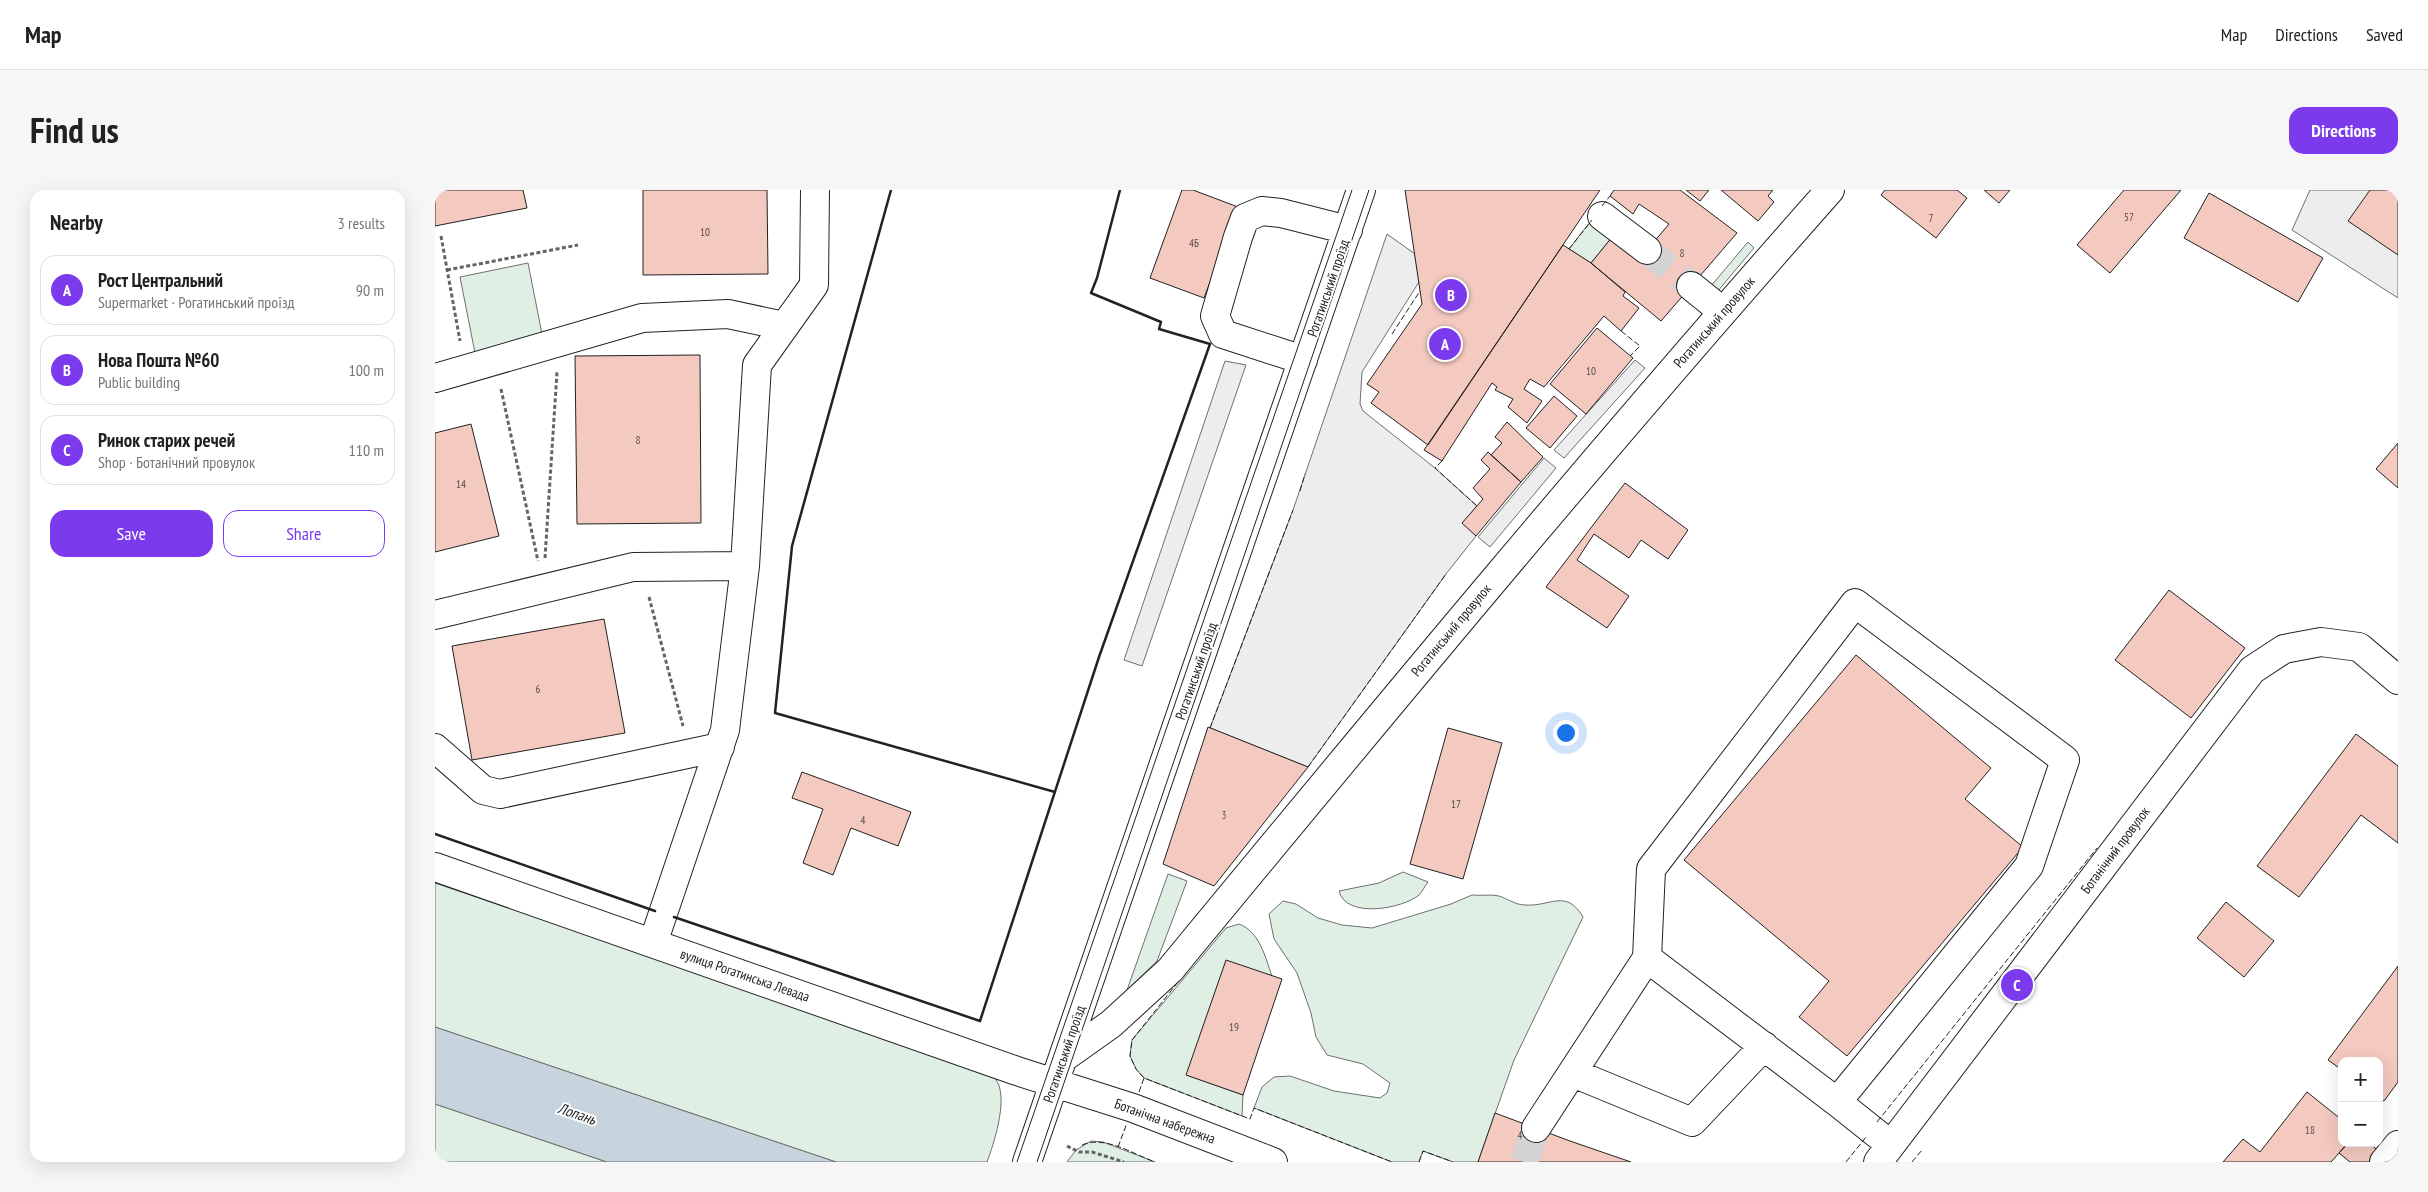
<!DOCTYPE html>
<meta charset="utf-8">
<style>
body{margin:0;font-family:"PT Sans Narrow",sans-serif;background:#f6f6f6;color:#202124}
.controls{position:absolute;right:15px;bottom:15px;display:grid;overflow:hidden;border-radius:10px;box-shadow:0 5px 20px #0002}
.controls button{width:45px;height:45px;display:grid;place-items:center;padding:0;border:0;border-bottom:1px solid #e0e0e0;background:#fff;color:#202124;font:25px sans-serif}
.you{position:absolute;left:1130px;top:542px;width:18px;height:18px;margin:-12px;border:4px solid #fff;border-radius:50%;background:#1a73e8;box-shadow:0 0 0 8px #1a73e833}
.badge{display:grid;place-items:center;width:32px;height:32px;border-radius:50%;background:#7c3aed;color:#fff;font-size:16px;font-weight:700}
.pin{position:absolute;translate:-50% -50%;border:2px solid #fff;box-shadow:0 1px 5px #0006}
.list{margin:0;padding:0;list-style:none}
h2{display:flex;justify-content:space-between;align-items:center;height:65px;margin:0;padding:0 20px;font-size:21px}
h2 small{font-size:16px;font-weight:400;color:#757577}
.list li{display:grid;grid-template-columns:32px 1fr auto;gap:15px;align-items:center;box-sizing:border-box;height:70px;margin:0 10px 10px;padding:0 10px;border:1px solid #e0e0e0;border-radius:15px}
.list b{display:block;font-size:19px;white-space:nowrap}
.list p{margin:0;font-size:16px;white-space:nowrap;color:#757577}
.list em{font-size:16px;font-style:normal;color:#757577}
.actions{display:flex;gap:10px;padding:15px 20px}
.actions a{flex:1;padding:11px 0;border:1px solid #7c3aed;border-radius:15px;text-align:center;font-size:18px;color:#7c3aed}
.actions .main{background:#7c3aed;color:#fff}
.map{position:relative;flex:none;width:1963px;height:972px;overflow:hidden;border-radius:15px}
header{display:flex;align-items:center;gap:30px;box-sizing:border-box;height:70px;padding:0 25px;background:#fff;border-bottom:1px solid #e0e0e0}
header strong{font-size:24px}
nav{display:flex;gap:28px;margin-inline-start:auto;font-size:18px}
.intro{display:flex;align-items:center;justify-content:space-between;box-sizing:border-box;height:120px;padding:0 30px}
h1{margin:0;font-size:35px}
.button{padding:12px 22px;border-radius:15px;background:#7c3aed;color:#fff;font-size:18px;font-weight:700}
main{display:flex;gap:30px;padding:0 30px}
aside{flex:1;background:#fff;border-radius:15px;box-shadow:0 5px 20px #0002}
.map>svg:first-child{display:block}
.green{fill:#e0efe3;stroke:#6f6f6f}
.parking{fill:#ededed;stroke:#6f6f6f}
.water{fill:#c7d3dd;stroke:#6f6f6f}
.building{fill:#f3c9c0;stroke:#222}
.lines{fill:none;stroke-linecap:round;stroke-linejoin:round}
.minor-tunnel{stroke:#d3d3d3;stroke-width:28;stroke-dasharray:28 14;stroke-linecap:butt}
.minor-casing{stroke:#222;stroke-width:30}
.path{stroke:#646464;stroke-width:3;stroke-dasharray:4 2.5;stroke-linecap:butt}
.minor{stroke:#fff;stroke-width:28}
.tram{stroke:#222;stroke-width:1}
.fence{stroke:#222;stroke-width:1;stroke-dasharray:6 2.5;stroke-linecap:butt}
.wall{stroke:#222;stroke-width:2.5}
.labels{text-anchor:middle;stroke-width:4;stroke-linejoin:round;paint-order:stroke}
.number-label{font-size:11px;fill:#564c4a}
.street-label{font-size:14px;fill:#222;stroke:#fff}
.water-label{font-size:15px;font-style:italic;fill:#222;stroke:#fff}
</style>
<header>
<strong>Map</strong>
<nav><a>Map</a><a>Directions</a><a>Saved</a></nav>
</header>
<div class="intro"><h1>Find us</h1><a class="button">Directions</a></div>
<main>
<aside>
<h2>Nearby<small>3 results</small></h2>
<ul class="list">
<li><span class="badge">A</span><div><b>Рост Центральний</b><p>Supermarket · Рогатинський проїзд</p></div><em>90 m</em></li>
<li><span class="badge">B</span><div><b>Нова Пошта №60</b><p>Public building</p></div><em>100 m</em></li>
<li><span class="badge">C</span><div><b>Ринок старих речей</b><p>Shop · Ботанічний провулок</p></div><em>110 m</em></li>
</ul>
<div class="actions"><a class="main">Save</a><a>Share</a></div>
</aside>
<div class="map">
<svg width="1963" height="972" viewBox="0 0 1963 972">
<rect width="100%" height="100%" fill="#fff"/>
<path class="green" d="M1155,32H1160L1178,46L1156,73L1134,59Z
M1313,52L1319,58L1277,108L1271,102Z
M93,73L108,149L40,163L25,87Z
M968,682L993,692C990,696 987,702 984,705C967,719 911,729 904,701L944,693Z
M733,684L752,691L722,771L692,800Z
M0,693L524,870C536,875 557,880 563,893C572,913 559,953 552,972H401L0,837Z
M1037,705C1046,706 1056,704 1064,706C1073,709 1081,715 1090,715C1115,717 1131,698 1148,727L1079,870L1043,972H1018L988,961L984,972H957L819,918L827,897L839,887L855,886L899,901L945,908L952,903L955,893L928,874L892,865L881,847L876,823L862,783L839,749L834,724L848,711L861,714L883,728L907,735L937,738L1016,714Z
M804,734C825,742 830,767 837,786L791,771L752,885L808,905L807,926L709,888L701,879L695,866L697,850L791,738Z
M0,914L172,972H0Z
M656,951L668,952L720,972H632L641,960Z"/>
<path class="parking" d="M1875,0H1963V108L1857,40Z
M952,44L980,64L984,92L927,182L925,214L928,221L1000,278L1042,316L1028,333L1041,346L1011,384L873,577L775,538L858,320Z
M1200,170L1210,178L1129,268L1119,260Z
M790,171L811,175L707,476L689,470Z
M1109,268L1121,278L1055,357L1043,347Z"/>
<path class="water" d="M0,837L401,972H172L0,914Z"/>
<path class="building" d="M0,0H88L92,18L0,36Z
M208,0H332L333,84L208,85Z
M747,0H758L803,17L769,108L715,88Z
M970,0H1165L993,255L936,213L944,202L932,194L987,114Z
M1179,0H1245L1302,43L1226,131L1156,73L1178,46L1212,60L1234,34L1204,14L1198,24L1175,6Z
M1251,0H1274L1265,11Z
M1286,0H1338L1333,6L1339,12L1323,31Z
M1450,0H1522L1532,8L1501,48L1446,5Z
M1549,0H1575L1564,13Z
M1689,0H1746L1675,83L1642,55Z
M1935,0H1963V65L1913,31Z
M1774,3L1888,68L1863,112L1749,48Z
M1128,55L1156,73L1190,102L1188,106L1204,118L1186,141L1169,126L1109,197L1095,189L1089,199L1107,211L1092,233L1073,217L1078,209L1060,200L1062,197L1057,193L1007,271L989,260Z
M1162,138L1198,168L1151,224L1115,194Z
M265,165L266,333L142,334L140,166Z
M1119,206L1142,226L1115,258L1091,238Z
M1072,232L1108,267L1086,292L1056,265L1067,253L1060,247Z
M36,234L64,346L0,362V243Z
M1963,253V298L1941,279Z
M1053,262L1086,292L1041,346L1027,333L1048,309L1038,298L1055,279L1046,270Z
M1190,293L1253,340L1233,369L1206,350L1194,368L1159,344L1142,370L1194,406L1172,438L1111,397Z
M1734,400L1810,458L1756,528L1680,470Z
M169,429L190,543L37,570L17,456Z
M1421,465L1556,578L1530,609L1588,657L1412,866L1364,827L1394,791L1249,670Z
M773,537L873,577L779,696L728,674Z
M1013,538L1067,553L1028,689L975,674Z
M1921,544L1963,576V653L1926,625L1864,707L1822,676Z
M367,582L476,622L463,656L416,638L398,685L368,673L388,619L357,608Z
M1791,712L1839,751L1809,787L1762,748Z
M791,770L847,789L808,905L751,885Z
M1963,776V892L1949,911L1944,908V871H1907V880L1893,870Z
M1872,902L1907,930V953H1913L1896,972H1788L1808,949L1825,962Z
M1060,923L1135,951L1196,972H1043Z
M1913,953H1934L1957,972H1915L1904,963Z"/>
<g class="lines">
<path class="minor-tunnel" d="M1212,60L1256,96
M1089,972L1101,938"/>
<defs>
<path id="minor" d="M1167,26L1212,60
M1256,96L1287,121
M868,170L788,144L780,126L803,47L810,28L827,21L846,23L913,40
M0,188L207,128L293,124L349,136
M0,425L198,377L310,376
M0,558L48,600L65,604L285,557
M0,677L582,881L698,918L838,972
M218,753L290,540L310,376L322,175L379,95L380,0
M628,868L676,834L735,780C952,517 1169,255 1395,0
M1138,883L1257,932L1329,856
M1402,912L1456,955
M1101,938L1212,768L1216,679L1420,413L1630,570L1594,676L1402,912L1212,768
M592,972L926,0
M1443,972L1817,480L1849,459L1886,452L1924,457L1963,490
M1949,972L1963,955"/>
</defs>
<use href="#minor" class="minor-casing"/>
<path class="path" d="M6,46L25,151
M12,80L143,55
M66,199L103,371
M110,368L122,182
M214,407L248,536
M632,956L644,962H657L689,972"/>
<use href="#minor" class="minor"/>
<path class="tram" d="M582,972L917,0
M602,972L934,0"/>
<path class="fence" d="M1167,16L1175,6
M1134,59L1157,30
M1186,141L1205,156L1195,166
M957,144L985,101
M1007,271L1000,278L1042,316
M865,301L870,284
M775,538L858,320
M873,577L1011,384
M743,792L697,850L695,866L701,879L709,888L815,929L819,918L957,972
M704,902L709,888
M1442,932L1662,658
M647,955C670,945 698,964 720,972
M683,957L692,933
M984,972L988,961L1018,972
M1411,972L1431,947
M1477,972L1487,960"/>
<path class="wall" d="M456,0L357,356L340,523L620,602
M0,644L220,721
M239,727L545,831L664,467L775,154L724,139L726,132L656,103L662,88L685,0"/>
</g>
<g class="labels">
<g class="number-label">
<text x="1694" y="31">57</text>
<text x="1496" y="32">7</text>
<text x="270" y="46">10</text>
<text x="759" y="57">4Б</text>
<text x="1247" y="67">8</text>
<text x="1156" y="185">10</text>
<text x="203" y="254">8</text>
<text x="26" y="298">14</text>
<text x="103" y="503">6</text>
<text x="1021" y="618">17</text>
<text x="789" y="629">3</text>
<text x="428" y="634">4</text>
<text x="799" y="841">19</text>
<text x="1875" y="944">18</text>
<text x="1085" y="949">4</text>
</g>
<g class="street-label">
<text transform="translate(893 98) rotate(-71)" y="5">Рогатинський проїзд</text>
<text transform="translate(1279 132) rotate(-49)" y="5">Рогатинський провулок</text>
<text transform="translate(1016 440) rotate(-50)" y="5">Рогатинський провулок</text>
<text transform="translate(761 481) rotate(-71)" y="5">Рогатинський проїзд</text>
<text transform="translate(1680 660) rotate(-53)" y="5">Ботанічний провулок</text>
<text transform="translate(310 785) rotate(19)" y="5">вулиця Рогатинська Левада</text>
<text transform="translate(629 864) rotate(-71)" y="5">Рогатинський проїзд</text>
<text transform="translate(730 931) rotate(20)" y="5">Ботанічна набережна</text>
</g>
<g class="water-label">
<text transform="translate(142 924) rotate(19)" y="5">Лопань</text>
</g>
</g>
</svg>
<div class="controls">
<button>+</button>
<button>−</button>
</div>
<div class="you"></div>
<div class="pin badge" style="left:1010px;top:154px">A</div>
<div class="pin badge" style="left:1016px;top:105px">B</div>
<div class="pin badge" style="left:1582px;top:795px">C</div>
</div>
</main>
